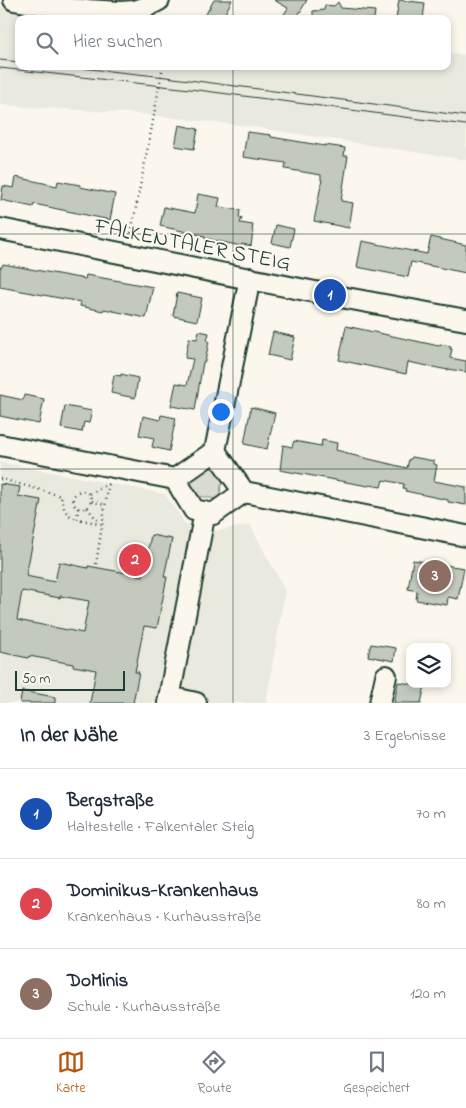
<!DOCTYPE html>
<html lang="de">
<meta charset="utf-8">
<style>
body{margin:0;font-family:"Indie Flower",sans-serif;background:#f6f6f7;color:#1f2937}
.controls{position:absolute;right:15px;bottom:15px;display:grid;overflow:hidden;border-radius:10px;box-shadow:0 2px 8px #0003}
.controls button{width:45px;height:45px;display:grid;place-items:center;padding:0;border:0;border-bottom:1px solid #e0e1e3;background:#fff;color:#1f2937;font:25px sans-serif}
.scale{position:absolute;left:15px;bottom:12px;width:110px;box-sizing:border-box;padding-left:5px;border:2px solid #1f3d34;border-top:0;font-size:14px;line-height:18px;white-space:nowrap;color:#1f3d34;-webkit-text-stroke:4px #fbf7ec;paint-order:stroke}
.you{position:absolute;left:220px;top:411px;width:18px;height:18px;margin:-12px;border:4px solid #fff;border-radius:50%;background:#1a73e8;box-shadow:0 0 0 8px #1a73e833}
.badge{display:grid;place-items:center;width:32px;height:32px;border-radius:50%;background:#b45309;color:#fff;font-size:16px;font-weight:700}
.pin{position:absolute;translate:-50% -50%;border:2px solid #fff;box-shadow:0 1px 5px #0006}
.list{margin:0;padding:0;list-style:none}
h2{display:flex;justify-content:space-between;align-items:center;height:65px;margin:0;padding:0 20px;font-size:21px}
h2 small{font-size:16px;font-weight:400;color:#747a83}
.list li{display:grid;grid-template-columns:32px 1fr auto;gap:15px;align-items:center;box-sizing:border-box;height:90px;padding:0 20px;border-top:1px solid #e0e1e3}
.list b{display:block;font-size:19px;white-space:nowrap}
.list p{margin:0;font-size:16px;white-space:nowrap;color:#747a83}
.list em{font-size:16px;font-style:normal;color:#747a83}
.icon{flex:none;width:28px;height:28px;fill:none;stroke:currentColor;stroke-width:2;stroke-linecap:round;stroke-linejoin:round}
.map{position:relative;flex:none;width:466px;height:703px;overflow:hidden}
.search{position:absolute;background:#fff;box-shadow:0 2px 8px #0003;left:15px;right:15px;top:15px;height:55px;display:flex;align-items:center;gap:12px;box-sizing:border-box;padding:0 18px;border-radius:10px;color:#747a83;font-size:19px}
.sheet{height:335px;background:#fff}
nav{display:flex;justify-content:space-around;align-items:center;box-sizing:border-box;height:70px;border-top:1px solid #e0e1e3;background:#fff;font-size:14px;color:#747a83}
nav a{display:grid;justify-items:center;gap:2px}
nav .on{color:#b45309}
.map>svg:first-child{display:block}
.built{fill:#eae9de}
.green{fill:#dbdcd1;stroke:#7d8c82}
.building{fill:#c4c9be;stroke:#1f3d34;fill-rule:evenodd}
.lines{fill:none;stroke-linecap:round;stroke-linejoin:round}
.minor-casing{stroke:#1f3d34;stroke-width:24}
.path{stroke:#1f3d34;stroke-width:2.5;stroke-dasharray:1 4;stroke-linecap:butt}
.minor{stroke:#fbf7ec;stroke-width:20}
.tram{stroke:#1f3d34;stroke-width:1}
.path-bridge{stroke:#1f3d34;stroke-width:2.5;stroke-dasharray:1 4;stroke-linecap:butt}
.grid{fill:none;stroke:#1f3d34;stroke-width:1;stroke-opacity:0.55}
.labels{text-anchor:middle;stroke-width:4;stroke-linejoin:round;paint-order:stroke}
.street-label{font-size:22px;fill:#1f3d34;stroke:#fbf7ec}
</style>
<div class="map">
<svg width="466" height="703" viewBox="0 0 466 703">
<rect width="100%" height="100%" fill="#fbf7ec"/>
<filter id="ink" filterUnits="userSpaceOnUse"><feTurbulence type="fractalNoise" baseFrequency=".02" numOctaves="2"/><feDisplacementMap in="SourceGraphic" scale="10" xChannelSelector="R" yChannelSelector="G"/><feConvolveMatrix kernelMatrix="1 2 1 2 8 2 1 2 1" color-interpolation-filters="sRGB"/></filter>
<g filter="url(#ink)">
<path class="built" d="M0,7L99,19H19V66H447V53L466,55V160L246,126L141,114L0,105Z
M0,462L165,494L185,524L217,531L250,525L285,590L266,703H0Z"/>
<path class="green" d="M204,467L221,470L224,474L222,485H221L220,496L215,499L194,495L190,490L194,475Z"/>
<path class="building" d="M214,0H232L222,19H215L206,14Z
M274,0H307L296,19H281L288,8Z
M399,0L425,3L423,19H396Z
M338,2L341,8L375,11L374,19H313V11L324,10L325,5L334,6Z
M179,125L198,129L194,149L175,146Z
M247,132L271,135V137L325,146V145L345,148L344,156H348L341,201L353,203L349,228L314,221L322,180H321V175L285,169L286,163L243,157Z
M16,177L57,186L58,181L80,185V187L115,194L110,220L34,204L33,207L1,200L3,186L14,188Z
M198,194L220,198L218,207L240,210L239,218H242L240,223L253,225L252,231H253L251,246L242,244L241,246L227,243L204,238L205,236L160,226L164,207L195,213Z
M276,225L294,229L290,247L272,243Z
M431,237L466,245V273L411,262L408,277L357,267L362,241L427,254Z
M3,264L85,279L86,275L153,287L146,318L104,309L103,311L80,306L81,302L0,287V267H2Z
M177,293L202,298L197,321L173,316Z
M346,326L439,346L440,344L451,346L450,349H452L450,358L466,361V372L448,369V370L408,362L406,374L339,360Z
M199,331L209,333L207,341H209L205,362H203L195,410L171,406L176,383L187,385L193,359L185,358L189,338L197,339Z
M273,332L295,337L290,360L268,355Z
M121,374L138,378L135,398L111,393L114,375L121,376Z
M0,395L23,400L24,395L44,399L39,424L0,416Z
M65,406L92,411L89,423L84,422L82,432L61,428Z
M251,407L275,413L267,449L244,444Z
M161,415L176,418L169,451L152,447L154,438L139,435L143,416L160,420Z
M322,440L337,443L336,450L348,453V454L407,468L409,459H411L412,457L434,461V464L437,465L434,481L466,487V505L448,502V500L405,491L406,489L403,488L404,484L383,480L381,487L370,485L368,486L280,470L283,445L292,447L294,441L321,446Z
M0,484L20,487L18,496L41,500L26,576L55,582L59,562L88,568V566L143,576L151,535L172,539L164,577H167L157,628L144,626L135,672H139L133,703H90L96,670L73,666V664L29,656L28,658L0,652ZM22,591L60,598V596L89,601L83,633L17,620Z
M413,560L464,568L458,599L448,597L447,605L416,600L417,591L408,589Z
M371,644L396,648L394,661L368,656Z
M398,682L425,686L421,703H394Z
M22,691L55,697V703H20Z"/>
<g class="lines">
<defs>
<path id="minor" d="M14,0L68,9L121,12L134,11L146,7L159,0
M0,229L330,295L466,320
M0,445L175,479L215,451
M215,451L244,492L466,536
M215,451L250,278
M175,479L194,510L213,514L244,492
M169,697L196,703
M168,703L205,512
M380,703L386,676"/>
</defs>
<use href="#minor" class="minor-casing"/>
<path class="path" d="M130,238L152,126
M0,479H2L61,496C63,508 65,515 77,519
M73 500a9 9 0 1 1 18 0a9 9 0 1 1-18 0Z
M90,494L108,484
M92,501L105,505
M78,508L77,519L101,524
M87,508L100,523
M96,564L109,482"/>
<use href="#minor" class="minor"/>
<path class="tram" d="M0,60L19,62
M62,66L166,77L466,116
M0,68L190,89L466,125"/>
<path class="path-bridge" d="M152,126L163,66"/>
</g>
</g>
<path class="grid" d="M233,0V19M233,66V703M0,234H466M0,469H466"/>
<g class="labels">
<g class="street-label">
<text transform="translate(193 243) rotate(11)" y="8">FALKENTALER STEIG</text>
</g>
</g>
</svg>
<div class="controls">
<button><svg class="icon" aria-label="layers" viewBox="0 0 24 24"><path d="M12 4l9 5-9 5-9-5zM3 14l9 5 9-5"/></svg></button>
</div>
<div class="scale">50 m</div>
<div class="you"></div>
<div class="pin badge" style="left:330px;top:295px;background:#1a4fb4">1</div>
<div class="pin badge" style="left:135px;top:560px;background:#e0444e">2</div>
<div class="pin badge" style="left:435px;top:576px;background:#8d6e63">3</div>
<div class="search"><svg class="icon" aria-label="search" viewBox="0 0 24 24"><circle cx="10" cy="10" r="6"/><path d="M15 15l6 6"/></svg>Hier suchen</div>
</div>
<section class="sheet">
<h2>In der Nähe<small>3 Ergebnisse</small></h2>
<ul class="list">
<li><span class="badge" style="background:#1a4fb4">1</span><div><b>Bergstraße</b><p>Haltestelle · Falkentaler Steig</p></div><em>70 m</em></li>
<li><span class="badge" style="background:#e0444e">2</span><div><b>Dominikus-Krankenhaus</b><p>Krankenhaus · Kurhausstraße</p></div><em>80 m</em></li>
<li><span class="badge" style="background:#8d6e63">3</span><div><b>DoMinis</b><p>Schule · Kurhausstraße</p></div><em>120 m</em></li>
</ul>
</section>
<nav>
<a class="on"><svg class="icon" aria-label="map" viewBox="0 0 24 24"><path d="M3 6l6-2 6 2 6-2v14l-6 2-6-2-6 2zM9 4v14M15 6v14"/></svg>Karte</a>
<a><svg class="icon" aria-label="directions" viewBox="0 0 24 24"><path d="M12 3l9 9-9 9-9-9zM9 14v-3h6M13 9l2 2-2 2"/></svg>Route</a>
<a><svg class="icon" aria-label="saved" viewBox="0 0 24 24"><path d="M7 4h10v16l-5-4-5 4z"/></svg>Gespeichert</a>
</nav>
